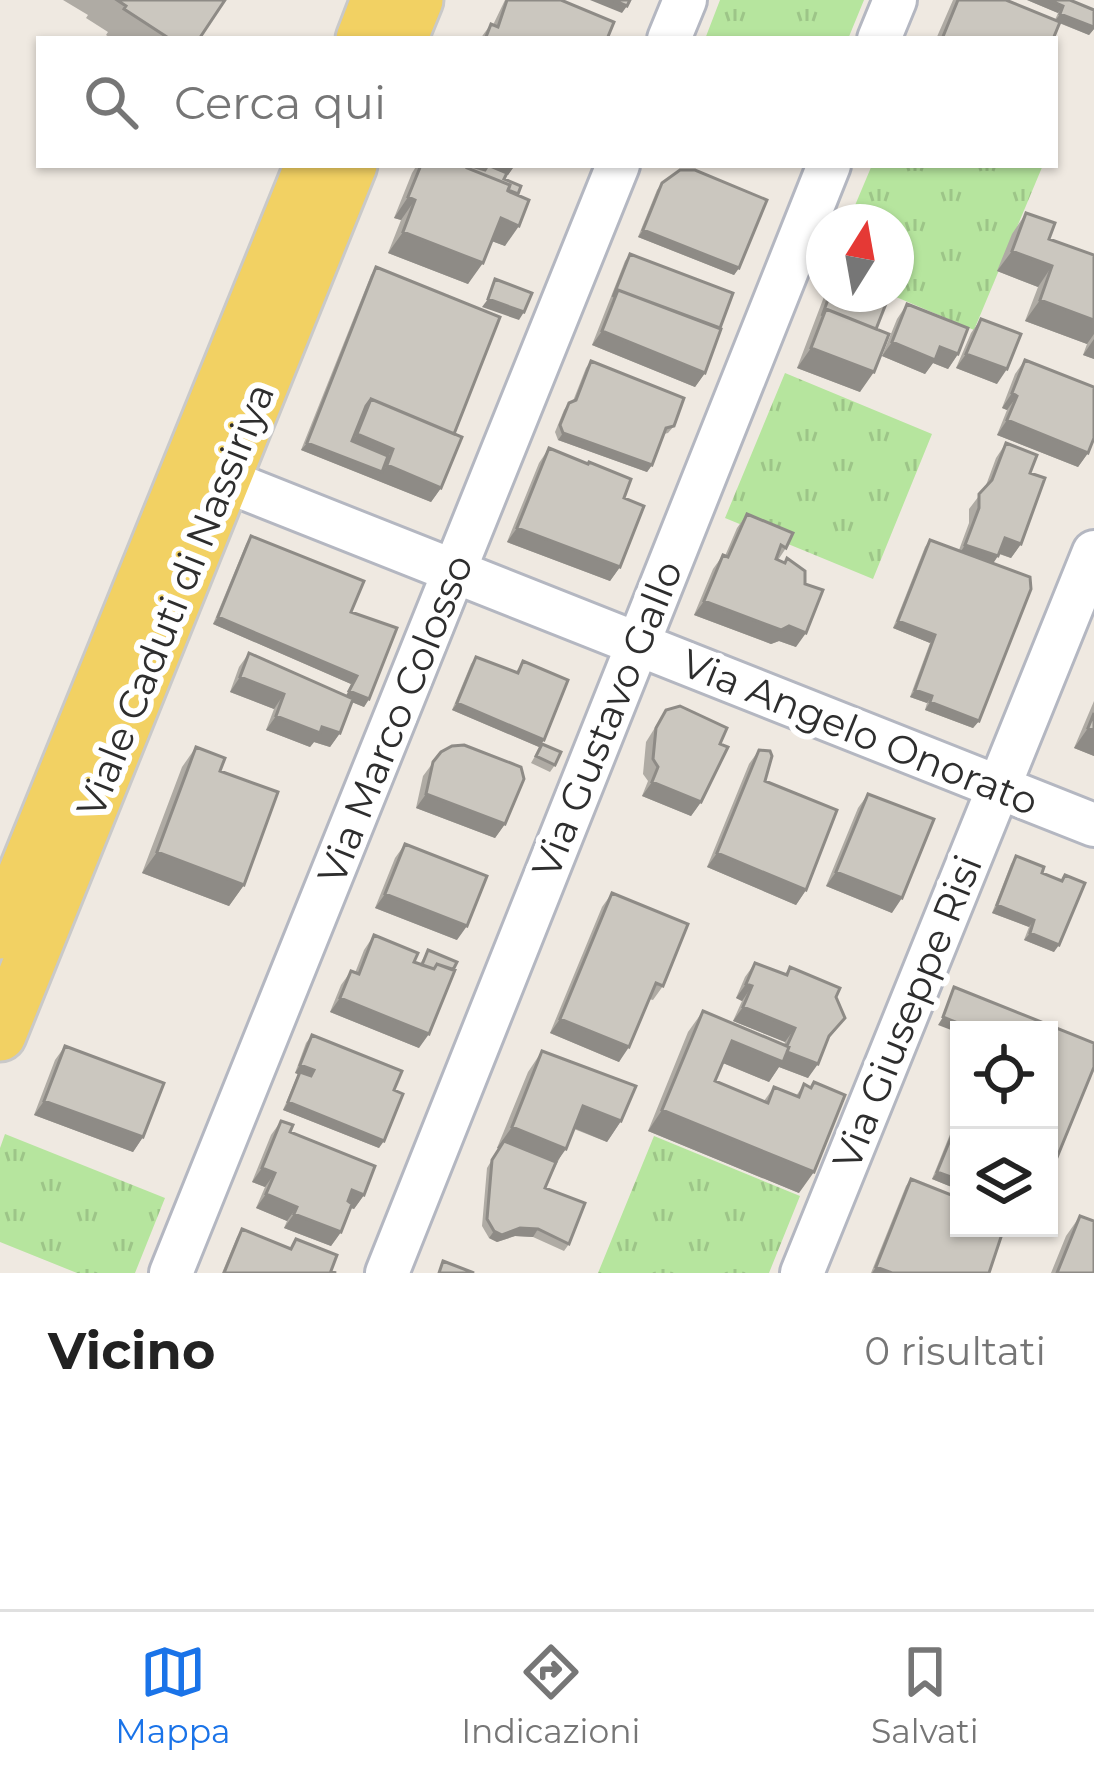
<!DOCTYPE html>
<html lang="it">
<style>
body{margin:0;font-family:Montserrat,sans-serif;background:#f2f2f2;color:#222}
.controls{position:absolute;right:36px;bottom:36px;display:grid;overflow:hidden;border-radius:0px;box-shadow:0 3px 9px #0004}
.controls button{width:108px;height:108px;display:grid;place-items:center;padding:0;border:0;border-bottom:3px solid #e0e0e0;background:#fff;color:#222;font:60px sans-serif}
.compass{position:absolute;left:806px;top:204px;width:108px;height:108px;border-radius:50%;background:#fff;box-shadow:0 3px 9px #0004;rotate:11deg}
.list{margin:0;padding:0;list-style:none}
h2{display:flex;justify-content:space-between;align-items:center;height:156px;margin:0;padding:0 48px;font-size:51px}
h2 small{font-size:39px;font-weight:400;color:#767676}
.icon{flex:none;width:66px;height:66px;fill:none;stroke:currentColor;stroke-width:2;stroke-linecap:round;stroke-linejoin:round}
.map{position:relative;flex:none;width:1094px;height:1273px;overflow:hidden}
.search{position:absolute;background:#fff;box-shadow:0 3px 9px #0004;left:36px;right:36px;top:36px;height:132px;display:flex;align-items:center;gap:30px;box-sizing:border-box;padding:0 42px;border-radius:0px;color:#767676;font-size:45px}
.sheet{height:336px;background:#fff}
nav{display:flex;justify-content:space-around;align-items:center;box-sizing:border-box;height:168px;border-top:3px solid #e0e0e0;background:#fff;font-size:33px;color:#767676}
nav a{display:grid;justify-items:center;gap:6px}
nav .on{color:#1a73e8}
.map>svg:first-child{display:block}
.grass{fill:url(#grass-tufts)}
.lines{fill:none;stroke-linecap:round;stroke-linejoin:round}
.minor-casing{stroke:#b4b7c1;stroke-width:48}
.major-casing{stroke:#c9c9c9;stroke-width:57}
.minor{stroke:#fff;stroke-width:42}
.major{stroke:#f2d163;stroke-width:51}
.wall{fill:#afaba4}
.shaded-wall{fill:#8e8b86}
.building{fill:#cbc7bf;stroke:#8e8b86;stroke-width:3}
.labels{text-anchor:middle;stroke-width:12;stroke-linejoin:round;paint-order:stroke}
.street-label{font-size:39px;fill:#2e2e2e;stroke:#fff}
</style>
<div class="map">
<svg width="1094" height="1273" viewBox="0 0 1094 1273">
<defs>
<pattern id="grass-tufts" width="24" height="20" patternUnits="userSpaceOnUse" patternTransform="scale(3)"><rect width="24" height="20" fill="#b6e59e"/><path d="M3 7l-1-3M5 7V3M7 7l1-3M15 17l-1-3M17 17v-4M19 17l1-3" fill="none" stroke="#9dc588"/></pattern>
</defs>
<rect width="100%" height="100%" fill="#efe9e1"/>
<path class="grass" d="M720,0H864L848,39H705Z
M872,165H1043L974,330L889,294H896V222H848Z
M785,373L932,434L873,579L725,518Z
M5,1134L165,1198L135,1273H77L0,1242V1148Z
M654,1136L800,1196L769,1273H598Z"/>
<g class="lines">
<defs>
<path id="minor" d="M669,39L685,0
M879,39L895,0
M224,480L1094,825
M171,1273L618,165
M387,1273L829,165
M802,1273L1094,552"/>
<path id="major" d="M362,39L377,0
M401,39L417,0
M0,933L311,165
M0,1035L351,165"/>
</defs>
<use href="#minor" class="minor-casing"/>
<use href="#major" class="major-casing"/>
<use href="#minor" class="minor"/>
<use href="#major" class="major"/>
</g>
<path class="wall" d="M63,0H225L199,39H112L106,35L108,32L86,18L88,15Z
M505,0H561L607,39H480L491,24L493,25Z
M953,0H1006L1055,20L1058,13L1027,0L1094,10V29L1089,35L1059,23L1053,39H936Z
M417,165H472L484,169L485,168L477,165H515L508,175L506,174L504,179L518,194L505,246L492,241L468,284L388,253L401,220L394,218L412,173Z
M662,183L739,268L734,275L638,237L657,190Z
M1026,213L1049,239L1094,255V359L1083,355L1087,344L1025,321L1038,287L997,271L1012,234Z
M630,254L720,328L705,373L695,387L592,345L625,261Z
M376,267L454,434L441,488L431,502L301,450L371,275Z
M825,294H884L860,392L797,368Z
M907,304L958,354L948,369L933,363L925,374L882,356L897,319Z
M981,319L997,384L956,368L971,333Z
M1025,360L1088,453L1078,467L997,435L1007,410L1002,408L1015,374Z
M591,361L674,426L668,433L664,434L652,465L647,472L558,440L555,432L564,410L569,403L573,401L586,368Z
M1006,443L1030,473L1021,544L1011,558L999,554L993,563L979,721L973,728L925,710L927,703L910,697L930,643L893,628L925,547L930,540L959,550L969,523V509L985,488L996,458Z
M549,448L587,464L624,498L620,567L610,581L507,542L539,463Z
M747,514L786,548L778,560L784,562L787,558L796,647L779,641L771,644L694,615L713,569L723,555L725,556L737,528Z
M251,536L351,612L369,699L364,707L352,702L340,733L330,747L314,742L310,747L266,730L274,709L230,692L239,667L249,653L346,696L351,684L213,624L246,544Z
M476,657L516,672L523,661L544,740L539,747L452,710L471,664Z
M1094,701V756L1074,748Z
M666,710L720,744L701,802L691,816L642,796L648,781L643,774L646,742Z
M542,744L555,765L550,772L531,763Z
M196,747L220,771L244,885L229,906L142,873L182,767Z
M759,750L765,781L806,890L796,905L707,867L749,764Z
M441,752L505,824L495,838L416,808L423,776Z
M868,794L892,913L826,886L858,808Z
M405,844L457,940L375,908L395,858Z
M1016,856L1042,873L1061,880L1065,875L1054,952L1024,940L1029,927L992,913L1011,864Z
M612,893L663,986L653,1000L649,999L619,1062L550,1033L602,907Z
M374,935L420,964L428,950L419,1048L330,1012L341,985L351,971L355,973L364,950Z
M755,963L785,974L790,967L836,997L845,1018L827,1041L808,1078L779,1067L769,1082L723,1063L715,1081L764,1101L774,1087L796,1096L804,1084L810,1087L814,1082L799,1193L648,1131L688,1032L703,1011L784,1045L785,1042L733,1021L742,1001L736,998L745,977Z
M312,1035L394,1090L379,1148L283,1110L298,1074L295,1073L306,1043Z
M65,1046L143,1137L133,1152L34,1115L55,1060Z
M542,1051L621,1121L607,1142L574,1129L545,1188L569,1244L564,1251L533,1237L515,1236L497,1242L489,1238L482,1226L487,1168L499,1148H497L528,1072Z
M959,1112V1190L932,1179Z
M281,1121L290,1132L364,1195L354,1209L350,1208L341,1232L331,1246L284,1228L287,1221L256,1208L265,1187L252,1182L271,1135Z
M911,1179L989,1273H871L906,1186Z
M1080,1216L1094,1273H1051L1066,1236Z
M242,1229L290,1249L296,1239L331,1271L336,1273H222L237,1237Z"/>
<path class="shaded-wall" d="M590,0H613L627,6L622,13Z
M1027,0H1049L1063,6L1058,13Z
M1060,14L1094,27V29L1089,35L1055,21Z
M477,165H515L508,175Z
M408,197L415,200L401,220L394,218Z
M501,218L519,226L505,246L486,239Z
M643,230L739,268L734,275L638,237Z
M403,232L483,263L468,284L388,253Z
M1012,251L1052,266L1038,287L997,271Z
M488,299L524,312L519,320L482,307Z
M1040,300L1094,320V334L1087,344L1025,321Z
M602,331L705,373L695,387L592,345Z
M1094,339V359L1083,355Z
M892,342L940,347L958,354L948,369L933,363L925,374L882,356Z
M811,348L874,372L860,392L797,368Z
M966,354L1007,369L997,384L956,368Z
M1012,393L1017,396L1007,410L1002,408Z
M1007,420L1088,453L1078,467L997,435Z
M563,433L652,465L647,472L558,440Z
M357,434L393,449L383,463L347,449Z
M307,443L382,472L387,465L441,488L431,502L301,450Z
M517,528L620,567L610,581L507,542Z
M1005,538L1021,544L1011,558L995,552Z
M965,545L998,556L988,571L956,559Z
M704,601L789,626L806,633L796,647L779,641L771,644L694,615Z
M218,617L357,676L351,684L213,624Z
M898,621L935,635L930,643L893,628Z
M240,677L284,694L274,709L230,692Z
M915,690L932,696L927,703L910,697Z
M349,691L369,699L364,707L344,699Z
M930,702L979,721L973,728L925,710Z
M457,703L544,740L539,747L452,710Z
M276,716L322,727L340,733L330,747L314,742L310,747L266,730Z
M1088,728L1094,730V756L1074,748Z
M652,782L701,802L691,816L642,796Z
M426,794L505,824L495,838L416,808Z
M157,852L244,885L229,906L142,873Z
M717,853L806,890L796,905L707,867Z
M836,872L902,898L892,913L826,886Z
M385,894L467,926L457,940L375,908Z
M997,905L1034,920L1029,927L992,913Z
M1030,933L1059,945L1054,952L1024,940Z
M746,984L752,986L742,1001L736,998Z
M340,998L429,1034L419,1048L330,1012Z
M743,1007L795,1028L785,1042L733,1021Z
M943,1017L975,1030H959V1033L938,1025Z
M560,1019L629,1047L619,1062L550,1033Z
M732,1041L785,1051L818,1064L808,1078L779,1067L769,1082L718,1061Z
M300,1065L314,1070L308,1078L295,1073Z
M44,1101L143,1137L133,1152L34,1115Z
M288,1102L384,1141L379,1148L283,1110Z
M583,1106L621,1121L607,1142L569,1126Z
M662,1110L814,1172L799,1193L648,1131Z
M512,1127L566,1149L551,1170L497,1148Z
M262,1168L275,1173L265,1187L252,1182Z
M937,1172L959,1180V1190L932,1179Z
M352,1190L364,1195L354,1209L342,1204Z
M266,1194L297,1207L287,1221L256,1208Z
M294,1214L341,1232L331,1246L284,1228Z
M520,1228L538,1229L533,1237L515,1236L497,1242L489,1238L494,1231Z
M876,1267L892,1273H872Z"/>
<path class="building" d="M117,0H225L199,39H170L124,9L126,6Z
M507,0H561L614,22L607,39H491L486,37L491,24L498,27Z
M613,0H630L627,6Z
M958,0H1006L1060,22L1053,39H942Z
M1049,0H1070L1094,10V27L1060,14L1063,6Z
M421,165H468L467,168L510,185L508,191L529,200L519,226L501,218L483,263L403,232L415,200L408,197Z
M468,165L485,170L488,165L507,173L504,179L521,186L518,194L508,190L510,185L467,168Z
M680,170H695L767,200L739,268L643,230L662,183Z
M1026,213L1055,223L1049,239L1094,255V320L1040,300L1052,266L1012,251Z
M630,254L733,293L720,328L618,290L613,297Z
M376,267L500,317L454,434L371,399L366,406L352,441L388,456L382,472L307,443Z
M495,279L532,293L524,312L488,299Z
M618,290L721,329L705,373L602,331Z
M830,294H884L889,296L876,329L826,309L822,316Z
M907,304L968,328L958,354L940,347L935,360L892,342Z
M826,309L889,334L874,372L811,348Z
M981,319L1021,334L1007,369L966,354Z
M1025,360L1094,387V438L1088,453L1007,420L1017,396L1012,393Z
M591,361L684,398L674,426L666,428L652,465L563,433L560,425L569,403L576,400Z
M371,399L462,437L441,488L387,465L393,449L357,434Z
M1006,443L1037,455L1030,473L1045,478L1021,544L1005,538L998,556L965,545L979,508V494L992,480Z
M549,448L588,464L589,462L631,479L624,498L644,506L620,567L517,528Z
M747,514L793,533L786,548L781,545L776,559L785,563L787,558L805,571V584L823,590L806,633L789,626L781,630L704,601L723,555L728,557Z
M251,536L364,581L351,612L397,628L369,699L349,691L357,676L218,617Z
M930,540L1030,577L1031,589L979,721L930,702L932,696L915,690L935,635L898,621Z
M249,653L353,699L340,733L322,727L320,733L276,716L284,694L240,677Z
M476,657L518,673L523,661L568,680L544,740L457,703Z
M680,706L727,728L720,744L728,747L701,802L652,782L658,767L653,759L656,728L666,710Z
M1094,713V730L1088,728Z
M542,744L561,752L555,765L536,756Z
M464,745L521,767L524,779L505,824L426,794L433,762L441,752L452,746Z
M196,747L225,758L220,771L278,792L244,885L157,852Z
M759,750L770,751L772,756L765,781L837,810L806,890L717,853Z
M868,794L934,819L902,898L836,872Z
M405,844L487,876L467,926L385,894Z
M1016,856L1044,867L1042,873L1062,881L1065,875L1085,883L1059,945L1030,933L1034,920L997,905Z
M612,893L688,924L663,986L656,983L629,1047L560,1019Z
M374,935L418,953L414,962L434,969L437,964L455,970L429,1034L340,998L351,971L359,974Z
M428,950L457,962L453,970L437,964L434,969L422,965Z
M755,963L787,975L790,967L840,988L836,997L845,1018L829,1036L818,1064L787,1052L789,1047L787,1046L795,1028L743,1007L752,986L746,984Z
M954,987L1094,1043V1067L1049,1177V1030H975L943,1017Z
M703,1011L789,1047L783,1062L732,1041L715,1081L768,1103L774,1087L799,1097L804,1084L811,1088L814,1082L845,1095L814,1172L662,1110Z
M312,1035L402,1071L394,1090L403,1094L384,1141L288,1102L300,1072L311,1076L314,1070L300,1065Z
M65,1046L164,1083L143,1137L44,1101Z
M542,1051L636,1086L621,1121L583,1106L566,1149L512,1127Z
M959,1118V1180L937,1172Z
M281,1121L293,1125L290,1132L375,1166L364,1195L352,1190L348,1201L352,1204L341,1232L294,1214L297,1207L266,1194L275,1173L262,1168Z
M504,1141L556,1162L545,1188L585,1203L569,1244L538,1229L520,1228L502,1235L494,1231L487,1219L492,1160Z
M911,1179L959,1198V1228H1004L989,1273H892L876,1267Z
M1080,1216L1094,1221V1273H1057Z
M242,1229L291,1249L296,1239L337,1255L331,1271L336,1273H224Z
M443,1261L474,1273H439Z"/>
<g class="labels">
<g class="street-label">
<text transform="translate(175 600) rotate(-68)" y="14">Viale Caduti di Nassiriya</text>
<text transform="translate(395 719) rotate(-68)" y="14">Via Marco Colosso</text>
<text transform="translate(607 719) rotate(-68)" y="14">Via Gustavo Gallo</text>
<text transform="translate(860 732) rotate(22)" y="14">Via Angelo Onorato</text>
<text transform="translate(907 1012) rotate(-68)" y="14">Via Giuseppe Risi</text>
</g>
</g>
</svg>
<div class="controls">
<button><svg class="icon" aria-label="locate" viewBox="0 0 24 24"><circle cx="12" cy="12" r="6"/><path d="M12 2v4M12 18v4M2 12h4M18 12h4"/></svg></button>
<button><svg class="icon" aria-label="layers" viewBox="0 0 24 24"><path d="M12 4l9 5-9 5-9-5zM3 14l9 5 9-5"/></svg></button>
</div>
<svg class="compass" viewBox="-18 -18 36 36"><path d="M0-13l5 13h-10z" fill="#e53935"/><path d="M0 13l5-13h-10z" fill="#767676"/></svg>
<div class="search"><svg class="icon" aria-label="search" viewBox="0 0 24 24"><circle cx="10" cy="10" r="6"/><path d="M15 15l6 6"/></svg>Cerca qui</div>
</div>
<section class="sheet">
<h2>Vicino<small>0 risultati</small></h2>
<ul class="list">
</ul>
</section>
<nav>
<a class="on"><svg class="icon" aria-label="map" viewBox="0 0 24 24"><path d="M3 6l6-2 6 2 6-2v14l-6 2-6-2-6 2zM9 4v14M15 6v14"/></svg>Mappa</a>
<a><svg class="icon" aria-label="directions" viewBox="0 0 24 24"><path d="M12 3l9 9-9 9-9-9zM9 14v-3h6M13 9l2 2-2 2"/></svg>Indicazioni</a>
<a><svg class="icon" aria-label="saved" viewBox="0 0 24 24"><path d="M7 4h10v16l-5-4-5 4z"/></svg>Salvati</a>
</nav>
